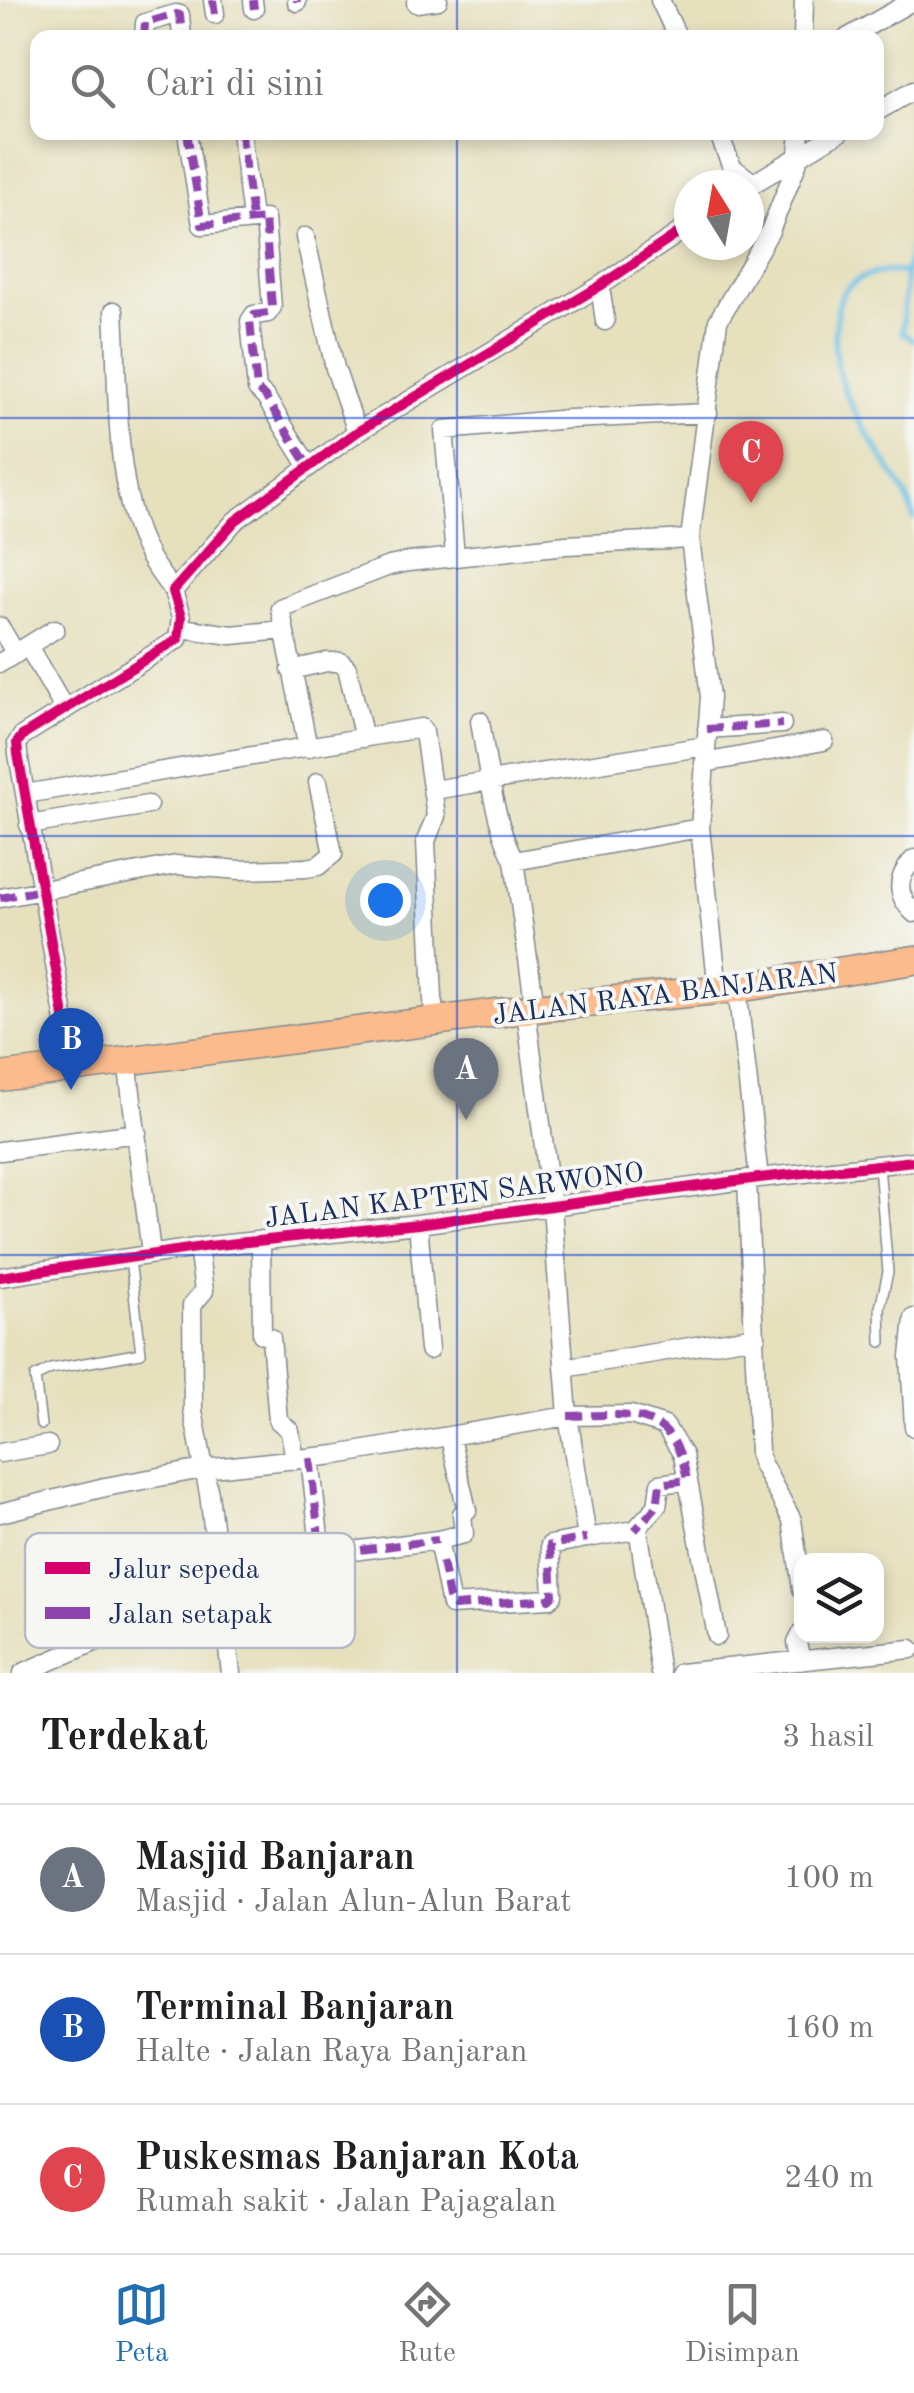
<!DOCTYPE html>
<html lang="id">
<meta charset="utf-8">
<style>
body{margin:0;font-family:"Old Standard TT",serif;background:#f2f2f2;color:#202124}
.controls{position:absolute;right:30px;bottom:30px;display:grid;overflow:hidden;border-radius:20px;box-shadow:0 5px 15px #0003}
.controls button{width:90px;height:90px;display:grid;place-items:center;padding:0;border:0;border-bottom:2px solid #e0e0e0;background:#fff;color:#202124;font:50px sans-serif}
.compass{position:absolute;left:674px;top:170px;width:90px;height:90px;border-radius:50%;background:#fff;box-shadow:0 5px 15px #0003;rotate:349deg}
.you{position:absolute;left:385px;top:900px;width:35px;height:35px;margin:-25px;border:8px solid #fff;border-radius:50%;background:#1a73e8;box-shadow:0 0 0 15px #1a73e833}
.badge{display:grid;place-items:center;width:65px;height:65px;border-radius:50%;background:#1f6fb2;color:#fff;font-size:32px;font-weight:700}
.pin{position:absolute;translate:-50% -82px;filter:drop-shadow(0 2px 5px #0008)}
.pin::after{content:'';position:absolute;top:52px;width:35px;height:30px;background:inherit;clip-path:polygon(0 0,100% 0,50% 100%)}
.list{margin:0;padding:0;list-style:none}
h2{display:flex;justify-content:space-between;align-items:center;height:130px;margin:0;padding:0 40px;font-size:42px}
h2 small{font-size:32px;font-weight:400;color:#757577}
.list li{display:grid;grid-template-columns:65px 1fr auto;gap:30px;align-items:center;box-sizing:border-box;height:150px;padding:0 40px;border-top:2px solid #e0e0e0}
.list b{display:block;font-size:38px;white-space:nowrap}
.list p{margin:0;font-size:32px;white-space:nowrap;color:#757577}
.list em{font-size:32px;font-style:normal;color:#757577}
.icon{flex:none;width:55px;height:55px;fill:none;stroke:currentColor;stroke-width:2;stroke-linecap:round;stroke-linejoin:round}
.map{position:relative;flex:none;width:914px;height:1673px;overflow:hidden}
.search{position:absolute;background:#fff;box-shadow:0 5px 15px #0003;left:30px;right:30px;top:30px;height:110px;display:flex;align-items:center;gap:25px;box-sizing:border-box;padding:0 35px;border-radius:20px;color:#757577;font-size:38px}
.sheet{height:580px;background:#fff}
nav{display:flex;justify-content:space-around;align-items:center;box-sizing:border-box;height:140px;border-top:2px solid #e0e0e0;background:#fff;font-size:28px;color:#757577}
nav a{display:grid;justify-items:center;gap:5px}
nav .on{color:#1f6fb2}
.map>svg:first-child{display:block}
.lines{fill:none;stroke-linecap:round;stroke-linejoin:round}
.stream{stroke:#6cc1e9;stroke-width:5}
.service-casing{stroke:#80888e;stroke-width:12}
.minor-casing{stroke:#80888e;stroke-width:21}
.primary-casing{stroke:#80888e;stroke-width:31}
.service{stroke:#fff;stroke-width:9}
.minor{stroke:#fff;stroke-width:18}
.primary{stroke:#fbbb8c;stroke-width:28}
.quiet{stroke:#8e44ad;stroke-width:8;stroke-dasharray:15 8;stroke-linecap:butt}
.cycleway-casing{stroke:#f6f6f2;stroke-width:16}
.cycleway{stroke:#d6006c;stroke-width:10}
.grid{fill:none;stroke:#1d4ed8;stroke-width:2.5;stroke-opacity:0.55}
.labels{text-anchor:middle;stroke-width:8;stroke-linejoin:round;paint-order:stroke}
.street-label{font-size:28px;fill:#1b2f5e;stroke:#f6f6f2}
.key{fill:#f6f6f2;stroke:#b4bac6;stroke-width:2.5}
.key-label{font-size:28px;fill:#1b2f5e}
</style>
<div class="map">
<svg width="914" height="1673" viewBox="0 0 914 1673">
<rect width="100%" height="100%" fill="#f6f6f2"/>
<filter id="ink" filterUnits="userSpaceOnUse"><feTurbulence type="fractalNoise" baseFrequency=".01" numOctaves="2"/><feDisplacementMap in="SourceGraphic" scale="20" xChannelSelector="R" yChannelSelector="G"/><feConvolveMatrix kernelMatrix="1 2 1 2 8 2 1 2 1" color-interpolation-filters="sRGB"/></filter>
<filter id="wash" filterUnits="userSpaceOnUse"><feTurbulence type="fractalNoise" baseFrequency=".0048" numOctaves="4" result="noise"/><feDisplacementMap in="SourceGraphic" scale="40" xChannelSelector="R" yChannelSelector="G"/><feGaussianBlur stdDeviation="2.25" result="paint"/><feColorMatrix in="noise" values="0 0 0 0 0 0 0 0 0 0 0 0 0 0 0 0 0 1.4 0 .05"/><feComposite in="paint" operator="in"/></filter>
<g filter="url(#wash)">
<rect width="100%" height="100%" fill="#e6e0bd"/>
<g class="lines">
<path class="stream" d="M914,232L906,273L902,333L914,340
M906,273C888,269 863,273 848,287C838,296 838,310 836,323C828,378 858,419 887,464C898,482 910,498 914,519"/>
</g>
</g>
<g filter="url(#ink)">
<g class="lines">
<defs>
<path id="service" d="M879,1166L888,1272L880,1308L881,1342
M41,1425L35,1377L51,1369L141,1353L130,1259"/>
<path id="minor" d="M213,0L215,14
M253,0L254,9
M297,0V2
M660,0L678,38
M416,3L438,0
M144,38L145,23L176,14L180,15L182,38
M803,38L804,0
M847,38L914,0
M876,112L914,90
M187,132L202,225L265,219L272,307L268,313L254,315L250,321L257,389L266,398L309,467
M241,132L252,218
M718,132L732,167L753,183
M749,186L840,132
M305,237L335,368L357,432
M600,286L605,321
M114,311C119,389 112,489 150,558C157,570 165,580 173,591
M455,556L444,430L569,419L708,413
M0,627L16,654
M181,628L232,635L283,630
M28,646L65,710
M0,663L55,629
M291,670L327,662H341L347,668L364,738
M480,721C488,768 493,818 514,861
M707,729L782,724
M308,748L280,608L389,566L408,562L566,545L690,539
M704,763L824,741
M433,790L706,746
M25,794L421,728L424,732L436,816L426,841L434,1021
M29,825L148,805
M914,859C896,878 895,894 914,913
M0,898L176,865L240,870L306,868L318,866L333,854L318,782
M737,988L759,1178
M718,989L700,828L710,697L690,539L718,321L770,231L797,164L800,132
M535,1008L514,861L700,828
M526,1011L552,1207L568,1416L587,1538L635,1530L639,1534L660,1673
M127,1060L151,1253
M73,1067L18,754L17,743L22,736L178,639L181,617L173,591L235,521L357,432L600,286L689,226
M0,1151L137,1133
M747,1179L759,1452L761,1462L792,1520L802,1589
M418,1224L429,1350
M261,1240L262,1334L271,1338L278,1420L290,1431L295,1460
M198,1247L204,1291L192,1305L193,1411L209,1494L231,1673
M0,1277L209,1246L418,1224L759,1178L914,1161
M914,1318L910,1357L914,1427
M564,1368L756,1336
M450,1438L467,1510L462,1514L464,1534L438,1540L451,1605L549,1599L553,1595L550,1545L587,1538
M0,1453L48,1445
M310,1458L321,1555L438,1540
M0,1513L105,1487L203,1469L336,1455L568,1416L631,1415L665,1426L683,1455L717,1636
M635,1530L657,1506L660,1484L687,1480
M801,1661L797,1643L802,1633
M23,1673L99,1640L221,1610
M680,1673L911,1649"/>
<path id="primary" d="M0,1077L535,1008L737,988L914,960"/>
</defs>
<use href="#service" class="service-casing"/>
<use href="#minor" class="minor-casing"/>
<use href="#primary" class="primary-casing"/>
<use href="#service" class="service"/>
<use href="#minor" class="minor"/>
<use href="#primary" class="primary"/>
<path class="quiet" d="M213,0L215,14
M253,0L254,9
M297,0V2
M144,38L145,23L176,14L180,15L182,38
M187,132L202,225L265,219L272,307L268,313L254,315L250,321L257,389L266,398L309,467
M241,132L252,218
M707,729L782,724
M0,898L40,890
M568,1416C630,1415 674,1405 687,1480L660,1484L657,1506L635,1530
M310,1458L321,1555L438,1540
M442,1562L450,1603L454,1606L549,1599L553,1595L550,1545L587,1538"/>
<defs>
<path id="cycleway" d="M73,1067L18,754L17,743L22,736L178,639L181,617L173,591L235,521L357,432L600,286L689,226
M0,1277L209,1246L418,1224L759,1178L914,1161"/>
</defs>
<use href="#cycleway" class="cycleway-casing"/>
<use href="#cycleway" class="cycleway"/>
</g>
</g>
<path class="grid" d="M457,0V38M457,132V1673M0,418H914M0,836H914M0,1255H914"/>
<g class="labels">
<g class="street-label">
<text transform="translate(665 993) rotate(-7)" y="10">JALAN RAYA BANJARAN</text>
<text transform="translate(454 1194) rotate(-7)" y="10">JALAN KAPTEN SARWONO</text>
</g>
</g>
<rect x="25" y="1533" width="330" height="115" rx="15" class="key"/>
<rect x="45" y="1562" width="45" height="12" fill="#d6006c"/>
<rect x="45" y="1607" width="45" height="12" fill="#8e44ad"/>
<g class="key-label">
<text x="108" y="1578">Jalur sepeda</text>
<text x="108" y="1623">Jalan setapak</text>
</g>
</svg>
<div class="controls">
<button><svg class="icon" aria-label="layers" viewBox="0 0 24 24"><path d="M12 4l9 5-9 5-9-5zM3 14l9 5 9-5"/></svg></button>
</div>
<svg class="compass" viewBox="-18 -18 36 36"><path d="M0-13l5 13h-10z" fill="#e53935"/><path d="M0 13l5-13h-10z" fill="#757577"/></svg>
<div class="you"></div>
<div class="pin badge" style="left:466px;top:1120px;background:#6b7280">A</div>
<div class="pin badge" style="left:71px;top:1090px;background:#1a4fb4">B</div>
<div class="pin badge" style="left:751px;top:503px;background:#e0444e">C</div>
<div class="search"><svg class="icon" aria-label="search" viewBox="0 0 24 24"><circle cx="10" cy="10" r="6"/><path d="M15 15l6 6"/></svg>Cari di sini</div>
</div>
<section class="sheet">
<h2>Terdekat<small>3 hasil</small></h2>
<ul class="list">
<li><span class="badge" style="background:#6b7280">A</span><div><b>Masjid Banjaran</b><p>Masjid · Jalan Alun-Alun Barat</p></div><em>100 m</em></li>
<li><span class="badge" style="background:#1a4fb4">B</span><div><b>Terminal Banjaran</b><p>Halte · Jalan Raya Banjaran</p></div><em>160 m</em></li>
<li><span class="badge" style="background:#e0444e">C</span><div><b>Puskesmas Banjaran Kota</b><p>Rumah sakit · Jalan Pajagalan</p></div><em>240 m</em></li>
</ul>
</section>
<nav>
<a class="on"><svg class="icon" aria-label="map" viewBox="0 0 24 24"><path d="M3 6l6-2 6 2 6-2v14l-6 2-6-2-6 2zM9 4v14M15 6v14"/></svg>Peta</a>
<a><svg class="icon" aria-label="directions" viewBox="0 0 24 24"><path d="M12 3l9 9-9 9-9-9zM9 14v-3h6M13 9l2 2-2 2"/></svg>Rute</a>
<a><svg class="icon" aria-label="saved" viewBox="0 0 24 24"><path d="M7 4h10v16l-5-4-5 4z"/></svg>Disimpan</a>
</nav>
